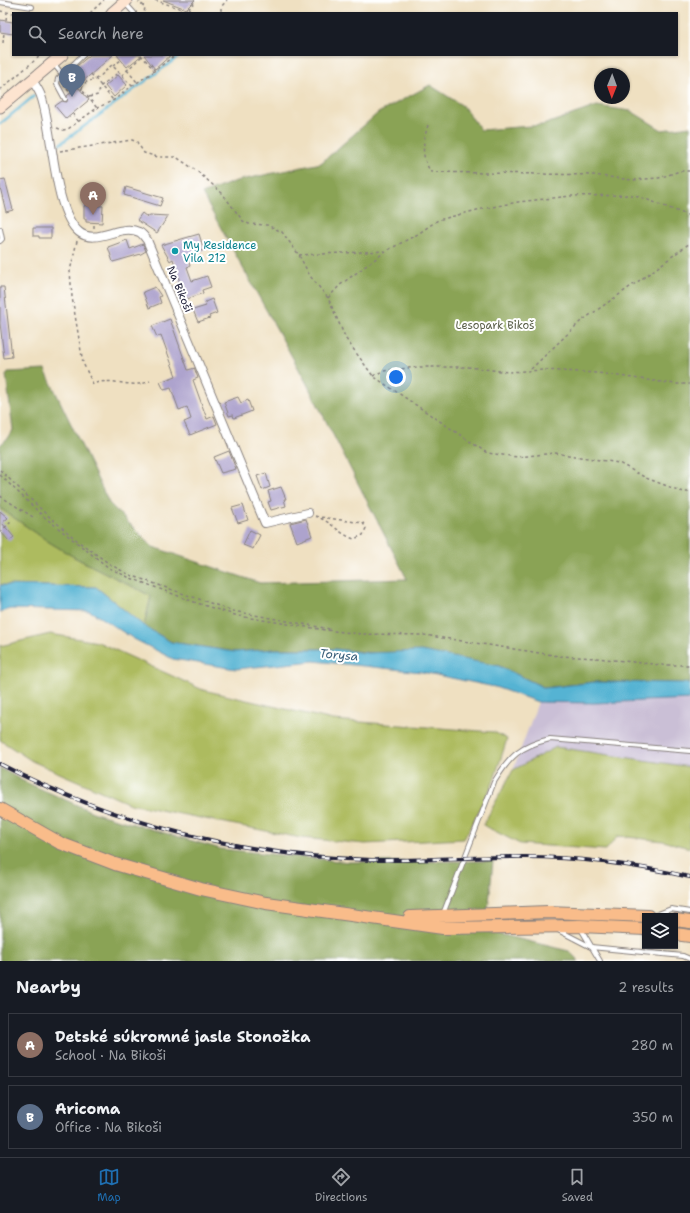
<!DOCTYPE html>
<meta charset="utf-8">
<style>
body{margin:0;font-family:"Shantell Sans",sans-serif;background:#242831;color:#f1f3f6}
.controls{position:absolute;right:12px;bottom:12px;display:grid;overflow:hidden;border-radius:0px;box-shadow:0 1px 3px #0004}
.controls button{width:36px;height:36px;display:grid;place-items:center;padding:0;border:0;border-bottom:1px solid #363941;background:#171b24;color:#f1f3f6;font:20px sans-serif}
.compass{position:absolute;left:594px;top:68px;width:36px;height:36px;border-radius:50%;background:#171b24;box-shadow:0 1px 3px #0004;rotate:181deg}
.you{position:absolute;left:396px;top:377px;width:14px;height:14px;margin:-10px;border:3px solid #fff;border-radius:50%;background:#1a73e8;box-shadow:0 0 0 6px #1a73e833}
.badge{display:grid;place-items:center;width:26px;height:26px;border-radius:50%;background:#1f6fb2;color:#fff;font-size:13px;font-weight:700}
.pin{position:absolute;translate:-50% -33px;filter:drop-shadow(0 1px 2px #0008)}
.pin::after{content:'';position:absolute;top:21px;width:14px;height:12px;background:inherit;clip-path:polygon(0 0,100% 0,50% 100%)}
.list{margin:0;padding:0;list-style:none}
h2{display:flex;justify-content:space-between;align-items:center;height:52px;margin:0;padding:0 16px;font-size:17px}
h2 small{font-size:13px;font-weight:400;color:#9ea1a6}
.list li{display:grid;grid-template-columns:26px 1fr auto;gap:12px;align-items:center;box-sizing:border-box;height:64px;margin:0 8px 8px;padding:0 8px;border:1px solid #363941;border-radius:0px}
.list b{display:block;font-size:15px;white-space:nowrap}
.list p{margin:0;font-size:13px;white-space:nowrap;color:#9ea1a6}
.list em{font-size:13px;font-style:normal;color:#9ea1a6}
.icon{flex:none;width:22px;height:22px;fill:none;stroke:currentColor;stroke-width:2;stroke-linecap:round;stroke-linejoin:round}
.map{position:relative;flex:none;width:690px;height:961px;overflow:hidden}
.search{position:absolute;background:#171b24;box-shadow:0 1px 3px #0004;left:12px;right:12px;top:12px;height:44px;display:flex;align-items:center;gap:10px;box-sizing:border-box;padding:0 14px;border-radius:0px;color:#9ea1a6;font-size:15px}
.sheet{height:196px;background:#171b24}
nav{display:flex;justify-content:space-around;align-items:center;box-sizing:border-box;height:56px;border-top:1px solid #363941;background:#171b24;font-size:11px;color:#9ea1a6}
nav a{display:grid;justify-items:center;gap:2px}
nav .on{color:#1f6fb2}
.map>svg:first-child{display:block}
.industrial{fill:#cabfd6}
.green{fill:#adbb5e;stroke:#686e4c}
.forest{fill:#8aa355;stroke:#566248}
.water{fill:#55b3d3;stroke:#3c6a87}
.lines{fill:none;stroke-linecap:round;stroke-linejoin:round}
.stream{stroke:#55b3d3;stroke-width:2.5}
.building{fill:#ada3cd}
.lane-casing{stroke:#88817e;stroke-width:6}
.street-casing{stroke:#88817e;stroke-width:10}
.secondary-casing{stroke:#88817e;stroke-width:13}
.primary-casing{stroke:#88817e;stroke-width:14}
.path{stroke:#88817e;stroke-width:1.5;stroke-dasharray:3 3;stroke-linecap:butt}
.lane{stroke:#fff;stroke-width:4}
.street{stroke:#fff;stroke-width:8}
.secondary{stroke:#fde4d0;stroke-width:11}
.primary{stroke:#f9bc8a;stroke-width:12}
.rail-casing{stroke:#22223b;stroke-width:4}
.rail{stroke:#fff;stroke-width:2.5;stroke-dasharray:8;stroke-linecap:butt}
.culture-dot{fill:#0f9aa8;stroke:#fff;stroke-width:1.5}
.labels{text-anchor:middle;stroke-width:4;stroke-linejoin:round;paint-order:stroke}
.culture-label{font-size:11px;fill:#0d838f;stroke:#fff;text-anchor:start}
.street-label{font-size:11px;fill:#22223b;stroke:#fff}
.park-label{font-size:11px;fill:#5a5f49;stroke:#fff}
.water-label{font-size:12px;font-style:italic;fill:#365c78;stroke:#fff}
</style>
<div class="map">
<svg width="690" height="961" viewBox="0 0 690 961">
<rect width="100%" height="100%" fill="#fff"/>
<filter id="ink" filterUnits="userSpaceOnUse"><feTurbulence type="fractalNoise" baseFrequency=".025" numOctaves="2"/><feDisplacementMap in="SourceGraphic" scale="8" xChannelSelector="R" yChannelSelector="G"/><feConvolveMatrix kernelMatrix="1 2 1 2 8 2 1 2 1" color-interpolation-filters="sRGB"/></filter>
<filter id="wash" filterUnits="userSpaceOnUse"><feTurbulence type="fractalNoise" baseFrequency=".012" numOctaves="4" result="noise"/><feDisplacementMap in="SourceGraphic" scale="16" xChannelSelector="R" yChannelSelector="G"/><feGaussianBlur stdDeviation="0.9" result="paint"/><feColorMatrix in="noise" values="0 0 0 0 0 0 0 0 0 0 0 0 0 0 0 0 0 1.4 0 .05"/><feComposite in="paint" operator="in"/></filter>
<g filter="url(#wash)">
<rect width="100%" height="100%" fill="#efe0c1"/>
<path class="industrial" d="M690,699V767L556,747L513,770L538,702L594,703Z"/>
<path class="green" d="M0,508L49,542L74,557L151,596L144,626L96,587L0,585Z
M50,634L98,642L203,690L333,720L494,732L507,739L493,783L464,839L365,844L301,838L130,804L32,761L0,740V646Z
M556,747L690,767V848L663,841L618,836L606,850L520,844L483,825L513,770Z"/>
<path class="forest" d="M430,85L463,106L481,130L543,125L597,106L631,111L662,130L690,126V683L594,682L545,688L499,666L335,649H275L235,652L171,642L144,626L151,596L74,557L49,542L0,508V445L9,437L13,430L6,375L8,372L45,370L109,503L153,547L260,583L407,579L306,382L202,194L236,181L321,163L378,113Z
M0,768L23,781L95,813L221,849L349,862L493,861L489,903L482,930L569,951L579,961H0Z"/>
<path class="water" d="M0,585L96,587L144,626L171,642L235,652L275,649H335L367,653L421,651L499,666L545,688L594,682L690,683V699L594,703L538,702L495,687L422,672L314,661L236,669L173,659L134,639L90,611L10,609L0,612Z"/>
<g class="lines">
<path class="stream" d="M0,124L34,96
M60,144L181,55"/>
</g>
<g id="blocks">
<path class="building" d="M163,0H195L186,9Z
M0,20L13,22V34L0,32Z
M90,55H113L81,83L71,71Z
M117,55H142L127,67Z
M144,55H171L155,69Z
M118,75L127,85L114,97L105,86Z
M78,87L89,100L66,119L55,106L62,101L67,102V96Z
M5,179L13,210L6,212L0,187V180Z
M126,187L163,198L160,206L124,195Z
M87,205L103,206L102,223L86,222V219H84V206Z
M142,213L147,217L150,215L168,216L157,233L137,220Z
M33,228H51V238H39V236H33Z
M199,234L204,250L187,255L190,266L187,267L192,281L207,276L211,287L202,290L203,293L185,300L173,259L170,261L161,245Z
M127,240L130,249L143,244L146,251L141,254L113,262L108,247Z
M0,287H4L12,357L4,358L0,323Z
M155,287L161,296L159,297L161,303L149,308L143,292Z
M212,299L217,313L209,316L210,318L198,322L193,310L206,306L205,302Z
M170,319L188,370L195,368V370L198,378L193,380L207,419L214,416L217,424L190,435L184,422L191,419L187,407L179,410L171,388L164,390L160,382L176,376L161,335L157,337L152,326Z
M238,397L241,403L248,400L252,411L234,418L233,415L229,416L224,402Z
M229,451L236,469L221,473L214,457Z
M266,473L270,487L262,490L257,476Z
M281,487L286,499H284L286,506L271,510L268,502L271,501L268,491Z
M243,505L248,520L238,523L232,508Z
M0,511L8,518L2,523L14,537L9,541L0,531Z
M306,519L312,536L297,542L290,523Z
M250,530L260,535L253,549L243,545Z"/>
</g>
</g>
<g filter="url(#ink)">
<use href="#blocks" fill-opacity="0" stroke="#88817e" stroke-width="1"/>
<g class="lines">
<defs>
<path id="lane" d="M0,2L32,7
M125,3L134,13
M53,63L62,74
M65,99L57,84L58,79L83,55
M0,229L2,239L0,241
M443,914L494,782C510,756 520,746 550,739L690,751
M653,916L671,909L690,912
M581,929L600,961
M558,930L591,947L683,956L690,959"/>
<path id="street" d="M32,80C35,85 39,90 41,96C53,128 53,211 79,232C96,246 120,223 139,232C142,233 145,238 147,240L265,523L308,513"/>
<path id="secondary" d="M112,13L127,0
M0,107L62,55"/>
<path id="primary" d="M0,809L60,843L115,864L201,889L266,903L443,928L580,926L645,929
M410,917L548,912L648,916
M675,920L690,922
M675,934L690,936"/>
</defs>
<use href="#lane" class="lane-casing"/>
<use href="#street" class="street-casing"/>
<use href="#secondary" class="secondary-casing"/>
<use href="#primary" class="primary-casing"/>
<path class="path" d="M141,0L139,2L145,7L144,13
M155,0L187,11L196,0
M0,11L13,13
M221,11V7L227,0
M90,13L104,0
M6,20L7,12
M3,43L4,32
M141,55L155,71
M113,66L121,60
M127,70L137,82
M91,74L113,100
M69,75L82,90
M122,75L142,56
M132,86L153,72L175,55
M64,87L72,80
M67,89L70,92L78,86
M0,90L41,55
M89,97L98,95L101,86L119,72
M73,114L78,121
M428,125C423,142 420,156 431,172L593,175L632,180L659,178L680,171H690
M57,128L63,130L68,129L97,108L82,90C83,81 88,82 95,79C101,77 107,69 112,65L132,86L114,100L97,108
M60,151L132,140L137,142L144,153L158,157H176L197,171L222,193L243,221L249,224L267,225L282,232L299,255L310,276L328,298L346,339L373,376L487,453L518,457L555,453L619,463L646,478L683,492H690
M94,228V222
M77,241L70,271L72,297L83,363L93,384C114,376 129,390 150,381
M299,255L385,251
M328,298L340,285L386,251L418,234L438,220L477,210L518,202L571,196L635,195L690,216
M531,369L580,322L650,273L690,243
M373,376L383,371L417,367H468L508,372L543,370L598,373L675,384H690
M0,470L45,513L79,542L111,565L130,575L233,611L330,629
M0,475L43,516L109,568L128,577L197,603L238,616L325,630L361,634L424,635L559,656L596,658L661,665H690
M0,496L33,517
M315,516C331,521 339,534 354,539L363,535L366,528L363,523L320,517
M0,532L12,521"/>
<use href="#lane" class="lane"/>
<use href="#street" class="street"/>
<use href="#secondary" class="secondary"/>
<use href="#primary" class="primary"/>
<defs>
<path id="rail" d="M0,764C115,824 243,856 372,860C423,861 474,856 525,857C581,857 635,865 690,877"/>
</defs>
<use href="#rail" class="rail-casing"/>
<use href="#rail" class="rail"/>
</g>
</g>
<circle class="culture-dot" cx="175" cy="251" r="4"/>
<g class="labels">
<g class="culture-label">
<text x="183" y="249">My Residence<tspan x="183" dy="13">Vila 212</tspan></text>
</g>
<g class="street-label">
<text transform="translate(180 289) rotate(67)" y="4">Na Bikoši</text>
</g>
<g class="park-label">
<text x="495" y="329">Lesopark Bikoš</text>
</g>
<g class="water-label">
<text transform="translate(339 655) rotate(5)" y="4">Torysa</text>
</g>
</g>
</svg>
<div class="controls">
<button><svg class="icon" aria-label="layers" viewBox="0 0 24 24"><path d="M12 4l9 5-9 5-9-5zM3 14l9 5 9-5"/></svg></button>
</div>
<svg class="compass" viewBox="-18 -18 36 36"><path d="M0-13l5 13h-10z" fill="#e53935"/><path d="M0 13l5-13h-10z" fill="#9ea1a6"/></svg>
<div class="you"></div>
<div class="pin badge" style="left:93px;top:215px;background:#8d6e63">A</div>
<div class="pin badge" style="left:72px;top:97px;background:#5c6f8a">B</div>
<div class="search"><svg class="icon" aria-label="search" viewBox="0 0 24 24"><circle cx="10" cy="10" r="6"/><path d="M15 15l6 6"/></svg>Search here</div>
</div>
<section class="sheet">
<h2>Nearby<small>2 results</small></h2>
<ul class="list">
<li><span class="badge" style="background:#8d6e63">A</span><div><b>Detské súkromné jasle Stonožka</b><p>School · Na Bikoši</p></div><em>280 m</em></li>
<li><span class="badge" style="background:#5c6f8a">B</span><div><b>Aricoma</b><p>Office · Na Bikoši</p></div><em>350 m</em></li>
</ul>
</section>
<nav>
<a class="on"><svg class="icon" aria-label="map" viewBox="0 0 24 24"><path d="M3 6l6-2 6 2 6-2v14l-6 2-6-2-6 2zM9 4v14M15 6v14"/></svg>Map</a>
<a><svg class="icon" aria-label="directions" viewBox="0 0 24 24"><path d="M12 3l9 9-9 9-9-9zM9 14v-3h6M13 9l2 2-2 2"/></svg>Directions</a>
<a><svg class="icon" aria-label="saved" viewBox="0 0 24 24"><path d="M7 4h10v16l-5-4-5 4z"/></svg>Saved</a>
</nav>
